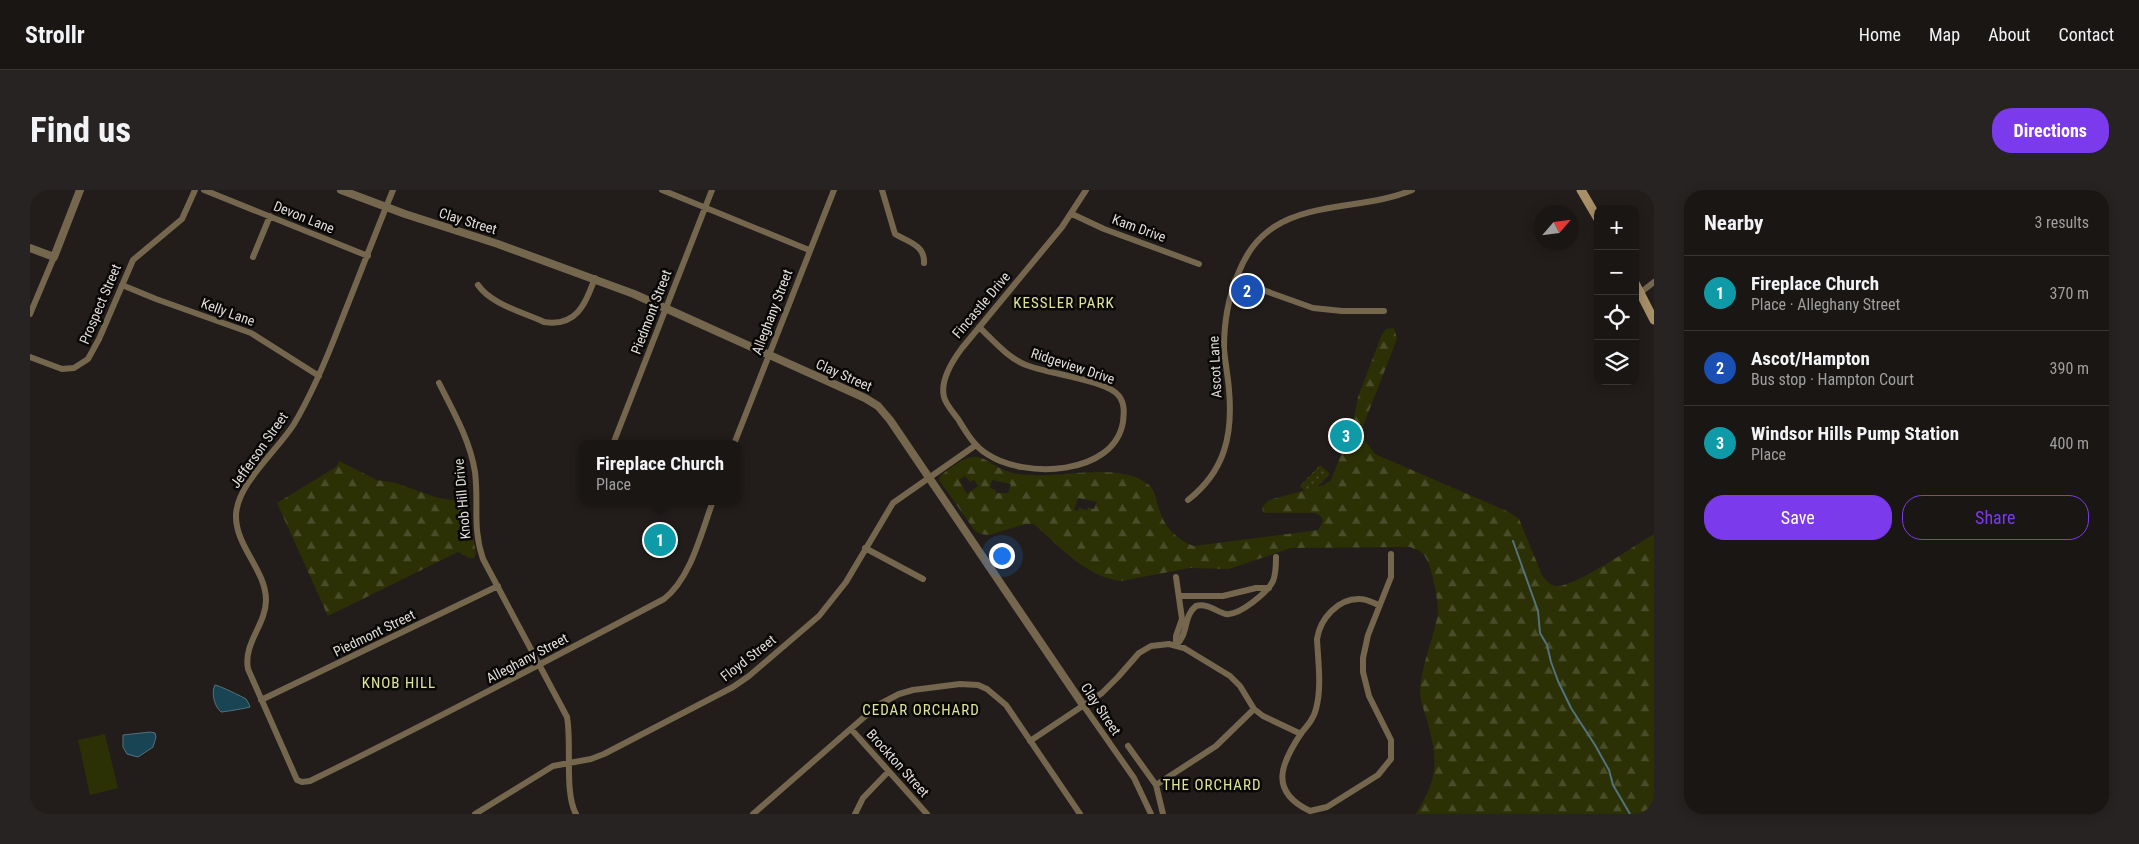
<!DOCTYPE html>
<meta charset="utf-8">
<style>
body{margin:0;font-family:"Roboto Condensed",sans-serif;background:#272322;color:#f1f3f6}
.controls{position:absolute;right:15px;top:15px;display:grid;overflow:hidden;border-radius:10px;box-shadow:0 2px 12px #0003}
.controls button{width:45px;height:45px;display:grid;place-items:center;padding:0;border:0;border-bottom:1px solid #383534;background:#1a1614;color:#f1f3f6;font:25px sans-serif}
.compass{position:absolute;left:1504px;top:15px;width:45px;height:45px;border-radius:50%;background:#1a1614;box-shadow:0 2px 12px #0003;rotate:62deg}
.you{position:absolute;left:971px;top:365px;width:18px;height:18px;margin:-12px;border:4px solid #fff;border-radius:50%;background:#1a73e8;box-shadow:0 0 0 8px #1a73e833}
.badge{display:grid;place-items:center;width:32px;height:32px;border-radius:50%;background:#7c3aed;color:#fff;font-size:16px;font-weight:700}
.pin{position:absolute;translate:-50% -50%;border:2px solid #fff;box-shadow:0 1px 5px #0006}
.popup{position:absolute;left:549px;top:250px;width:162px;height:65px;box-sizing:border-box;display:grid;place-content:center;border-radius:10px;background:#1a1614;filter:drop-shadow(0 1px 4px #0005);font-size:16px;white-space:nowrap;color:#9f9fa0}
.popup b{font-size:19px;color:#f1f3f6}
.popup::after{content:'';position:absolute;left:50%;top:100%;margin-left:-10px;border:10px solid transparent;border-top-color:#1a1614}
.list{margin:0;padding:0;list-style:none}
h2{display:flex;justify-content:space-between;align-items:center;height:65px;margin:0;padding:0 20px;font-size:21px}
h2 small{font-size:16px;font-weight:400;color:#9f9fa0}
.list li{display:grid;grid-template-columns:32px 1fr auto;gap:15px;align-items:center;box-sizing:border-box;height:75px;padding:0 20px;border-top:1px solid #383534}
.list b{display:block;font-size:19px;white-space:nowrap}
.list p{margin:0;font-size:16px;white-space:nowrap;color:#9f9fa0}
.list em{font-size:16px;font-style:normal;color:#9f9fa0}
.actions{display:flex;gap:10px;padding:15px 20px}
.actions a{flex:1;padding:11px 0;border:1px solid #7c3aed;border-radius:20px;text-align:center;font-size:18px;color:#7c3aed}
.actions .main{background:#7c3aed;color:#fff}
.icon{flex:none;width:28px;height:28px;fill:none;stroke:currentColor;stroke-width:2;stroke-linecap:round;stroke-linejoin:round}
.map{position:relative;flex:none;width:1624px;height:624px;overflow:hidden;border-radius:20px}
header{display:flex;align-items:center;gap:30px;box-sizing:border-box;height:70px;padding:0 25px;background:#1a1614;border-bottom:1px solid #383534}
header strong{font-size:24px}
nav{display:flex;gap:28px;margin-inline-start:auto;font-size:18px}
.intro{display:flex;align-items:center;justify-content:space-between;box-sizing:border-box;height:120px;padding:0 30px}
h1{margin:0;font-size:35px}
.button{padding:12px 22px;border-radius:20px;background:#7c3aed;color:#fff;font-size:18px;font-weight:700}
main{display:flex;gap:30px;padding:0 30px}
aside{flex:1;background:#1a1614;border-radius:20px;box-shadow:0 2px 12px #0003}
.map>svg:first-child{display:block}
.grass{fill:#2b3005}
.forest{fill:url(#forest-firs);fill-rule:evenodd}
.park{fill:url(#park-dots)}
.water{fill:#184453;stroke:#54727b}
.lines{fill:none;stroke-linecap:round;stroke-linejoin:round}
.stream{stroke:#54727b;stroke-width:2}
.minor{stroke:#75664e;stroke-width:6}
.tertiary{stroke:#75664e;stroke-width:8}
.secondary{stroke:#a78f67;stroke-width:9}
.labels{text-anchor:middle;stroke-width:5;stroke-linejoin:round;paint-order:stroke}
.street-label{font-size:14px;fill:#dfdcd9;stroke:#0a0807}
.neighbourhood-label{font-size:15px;letter-spacing:1px;fill:#dce597;stroke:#0a0807}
</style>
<header>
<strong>Strollr</strong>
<nav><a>Home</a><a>Map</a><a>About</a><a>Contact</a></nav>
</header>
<div class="intro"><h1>Find us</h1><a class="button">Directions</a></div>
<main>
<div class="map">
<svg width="1624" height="624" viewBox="0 0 1624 624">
<defs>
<pattern id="forest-firs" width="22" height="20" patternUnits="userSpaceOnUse" patternTransform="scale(1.25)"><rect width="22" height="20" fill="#2b3005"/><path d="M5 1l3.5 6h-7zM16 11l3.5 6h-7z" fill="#494d29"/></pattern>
<pattern id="park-dots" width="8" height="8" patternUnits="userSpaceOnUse" patternTransform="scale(1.25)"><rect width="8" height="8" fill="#2b3005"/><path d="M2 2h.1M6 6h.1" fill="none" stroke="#494d29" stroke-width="1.8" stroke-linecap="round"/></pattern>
</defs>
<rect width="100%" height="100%" fill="#221d1a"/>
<path class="grass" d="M75,544L88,598L60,605L48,550Z"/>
<path class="forest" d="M1364,138L1367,149L1333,236L1335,251L1345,264L1479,322L1489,329L1512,385C1516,390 1519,395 1526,396C1542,399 1607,354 1624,344V624H1386C1407,589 1409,574 1398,534C1396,525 1391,514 1390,504C1390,477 1404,449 1408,422C1408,409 1402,375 1394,365C1390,360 1385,359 1380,357L1261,358L1199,379L1160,378L1091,391C1056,387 1029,356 1004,334H995L959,345L951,344L945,341L909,290L910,286C919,280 935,265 947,267C956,268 965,277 974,280C983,284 994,285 1004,285C1038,287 1091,272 1119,295C1126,301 1126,311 1129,319C1134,337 1147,350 1164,356L1288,340C1294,332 1295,327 1285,323H1236L1233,322L1232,317L1239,310L1294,295L1301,290L1322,237L1328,207L1352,144L1356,139ZM935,286L940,292L944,290L948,296L937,304L929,290ZM962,290L981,294L978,303H966V300L960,298ZM1048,308L1067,312L1064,319L1058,317L1057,320L1049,318L1048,321L1044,320Z
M309,271L347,290L366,293L408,308L431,311C439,320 444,351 446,364L444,368H439L428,362L298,426L247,313L306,277Z"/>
<path class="park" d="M1290,275L1300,284L1279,305L1270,296Z"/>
<path class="water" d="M185,495C188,495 213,507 216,509C218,512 219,514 220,517C217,518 194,522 191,522C184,516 181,502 185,495Z
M120,542L125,543L126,547L123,557L108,567L97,564L93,557V545Z"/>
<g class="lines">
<path class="stream" d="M1483,351L1508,421L1510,443L1517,455L1521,472L1528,491L1541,518L1565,555L1579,580L1583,595L1600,624"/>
<path class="minor" d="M174,0L338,66
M363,0C345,44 328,89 310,134C297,168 283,202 264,234C247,261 207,294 206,325C205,356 236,380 236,410C236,435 213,453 218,479L267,590L272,592L280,591C399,533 517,471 634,409C661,388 671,343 683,311
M632,0L779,60
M852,0L865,44C878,52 895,55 894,73
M1042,24L1074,39L1169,74
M223,67L240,26
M1205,90L1283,118L1312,121H1354
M92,95L126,109L221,143L289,186
M448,95C462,115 493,122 514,132C547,137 555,114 565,88
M1610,103L1624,92
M0,124L24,67
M949,137C964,151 978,168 996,175C1018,184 1077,190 1089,206C1095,214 1094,223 1093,232C1084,286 994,289 957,264C944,256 936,242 928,229C923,222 916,215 914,207C910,191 923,170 932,158L1032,37L1056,0
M0,167L32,179L44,178L58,169L69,149L103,70L152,29L165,0
M409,193C423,221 440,250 445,282C449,314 442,337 453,369L537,527C542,554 534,603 546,624
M583,254L682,0
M704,254L804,0
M1158,310C1195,281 1203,245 1199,200C1198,186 1195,172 1194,158C1194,133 1198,108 1208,84C1216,64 1226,49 1244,37C1281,12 1341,18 1382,0
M835,358L893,389
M1146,387L1152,429L1146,446V455
M1149,406H1193L1226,398H1239
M1349,415C1343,413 1337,409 1330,409C1308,408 1290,429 1287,449C1288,471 1292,497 1286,519C1284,528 1278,535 1272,542C1251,573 1238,601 1280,621L1297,617L1348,585L1361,569V550L1339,506L1333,482V468L1338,445L1361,387V364
M1146,455C1159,444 1153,426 1166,416C1178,413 1185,421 1196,424C1209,426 1238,402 1243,391C1246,384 1246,375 1246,367
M231,510L468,396
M1053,515L1104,588L1121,624
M821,539L897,624
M1000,551L1072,503L1088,487L1109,463L1121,456L1139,454L1154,458L1200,486L1210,496L1224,519L1233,526L1271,544
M1098,556L1126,595L1133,624
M1126,595L1186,556L1224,519
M445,624L523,576L561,569L574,564L703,497L719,486L789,426L816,392L863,313L946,255
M723,624L848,515L869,504L883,500L930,494L948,495L957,499L976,515L1050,624
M825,624L833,608L858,582"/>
<path class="tertiary" d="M311,0L375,24L468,54L604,104L835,208L848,216L860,230L1053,515
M0,58L24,67L50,0"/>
<path class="secondary" d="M1551,0L1568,29
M1605,93L1624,130"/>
</g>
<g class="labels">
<g class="street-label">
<text transform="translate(274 27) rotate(22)" y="5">Devon Lane</text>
<text transform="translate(438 31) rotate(17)" y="5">Clay Street</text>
<text transform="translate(1109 38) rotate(20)" y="5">Kam Drive</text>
<text transform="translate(70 114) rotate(-67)" y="5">Prospect Street</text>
<text transform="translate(951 115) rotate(-50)" y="5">Fincastle Drive</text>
<text transform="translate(198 122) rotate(20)" y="5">Kelly Lane</text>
<text transform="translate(621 122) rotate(-69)" y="5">Piedmont Street</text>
<text transform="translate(742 122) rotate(-69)" y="5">Alleghany Street</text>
<text transform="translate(1043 176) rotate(18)" y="5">Ridgeview Drive</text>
<text transform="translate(1185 177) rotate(-93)" y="5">Ascot Lane</text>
<text transform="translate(814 185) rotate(24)" y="5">Clay Street</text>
<text transform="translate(229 260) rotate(-55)" y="5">Jefferson Street</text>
<text transform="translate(432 309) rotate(-95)" y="5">Knob Hill Drive</text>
<text transform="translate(344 443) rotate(-26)" y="5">Piedmont Street</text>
<text transform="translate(497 468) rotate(-28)" y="5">Alleghany Street</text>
<text transform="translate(718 468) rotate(-38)" y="5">Floyd Street</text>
<text transform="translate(1071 519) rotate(56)" y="5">Clay Street</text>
<text transform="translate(868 573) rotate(48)" y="5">Brockton Street</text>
</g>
<g class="neighbourhood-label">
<text x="1034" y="118">KESSLER PARK</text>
<text x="369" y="498">KNOB HILL</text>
<text x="891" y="525">CEDAR ORCHARD</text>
<text x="1182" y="600">THE ORCHARD</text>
</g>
</g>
</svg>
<div class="controls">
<button>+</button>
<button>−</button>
<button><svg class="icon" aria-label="locate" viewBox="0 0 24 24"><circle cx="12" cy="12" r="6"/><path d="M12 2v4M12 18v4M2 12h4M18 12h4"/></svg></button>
<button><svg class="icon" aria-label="layers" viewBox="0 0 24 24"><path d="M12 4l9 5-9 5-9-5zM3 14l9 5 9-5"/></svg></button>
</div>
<svg class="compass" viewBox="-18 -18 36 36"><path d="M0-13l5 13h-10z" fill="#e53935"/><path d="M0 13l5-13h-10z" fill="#9f9fa0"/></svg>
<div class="you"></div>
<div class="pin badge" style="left:630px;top:350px;background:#0f9aa8">1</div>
<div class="popup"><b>Fireplace Church</b>Place</div>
<div class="pin badge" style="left:1217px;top:101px;background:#1a4fb4">2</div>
<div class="pin badge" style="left:1316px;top:246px;background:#0f9aa8">3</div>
</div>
<aside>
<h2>Nearby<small>3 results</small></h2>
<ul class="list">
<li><span class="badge" style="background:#0f9aa8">1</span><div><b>Fireplace Church</b><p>Place · Alleghany Street</p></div><em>370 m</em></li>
<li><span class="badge" style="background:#1a4fb4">2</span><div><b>Ascot/Hampton</b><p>Bus stop · Hampton Court</p></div><em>390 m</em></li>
<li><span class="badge" style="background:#0f9aa8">3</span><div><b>Windsor Hills Pump Station</b><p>Place</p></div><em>400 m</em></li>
</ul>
<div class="actions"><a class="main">Save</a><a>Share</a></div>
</aside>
</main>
